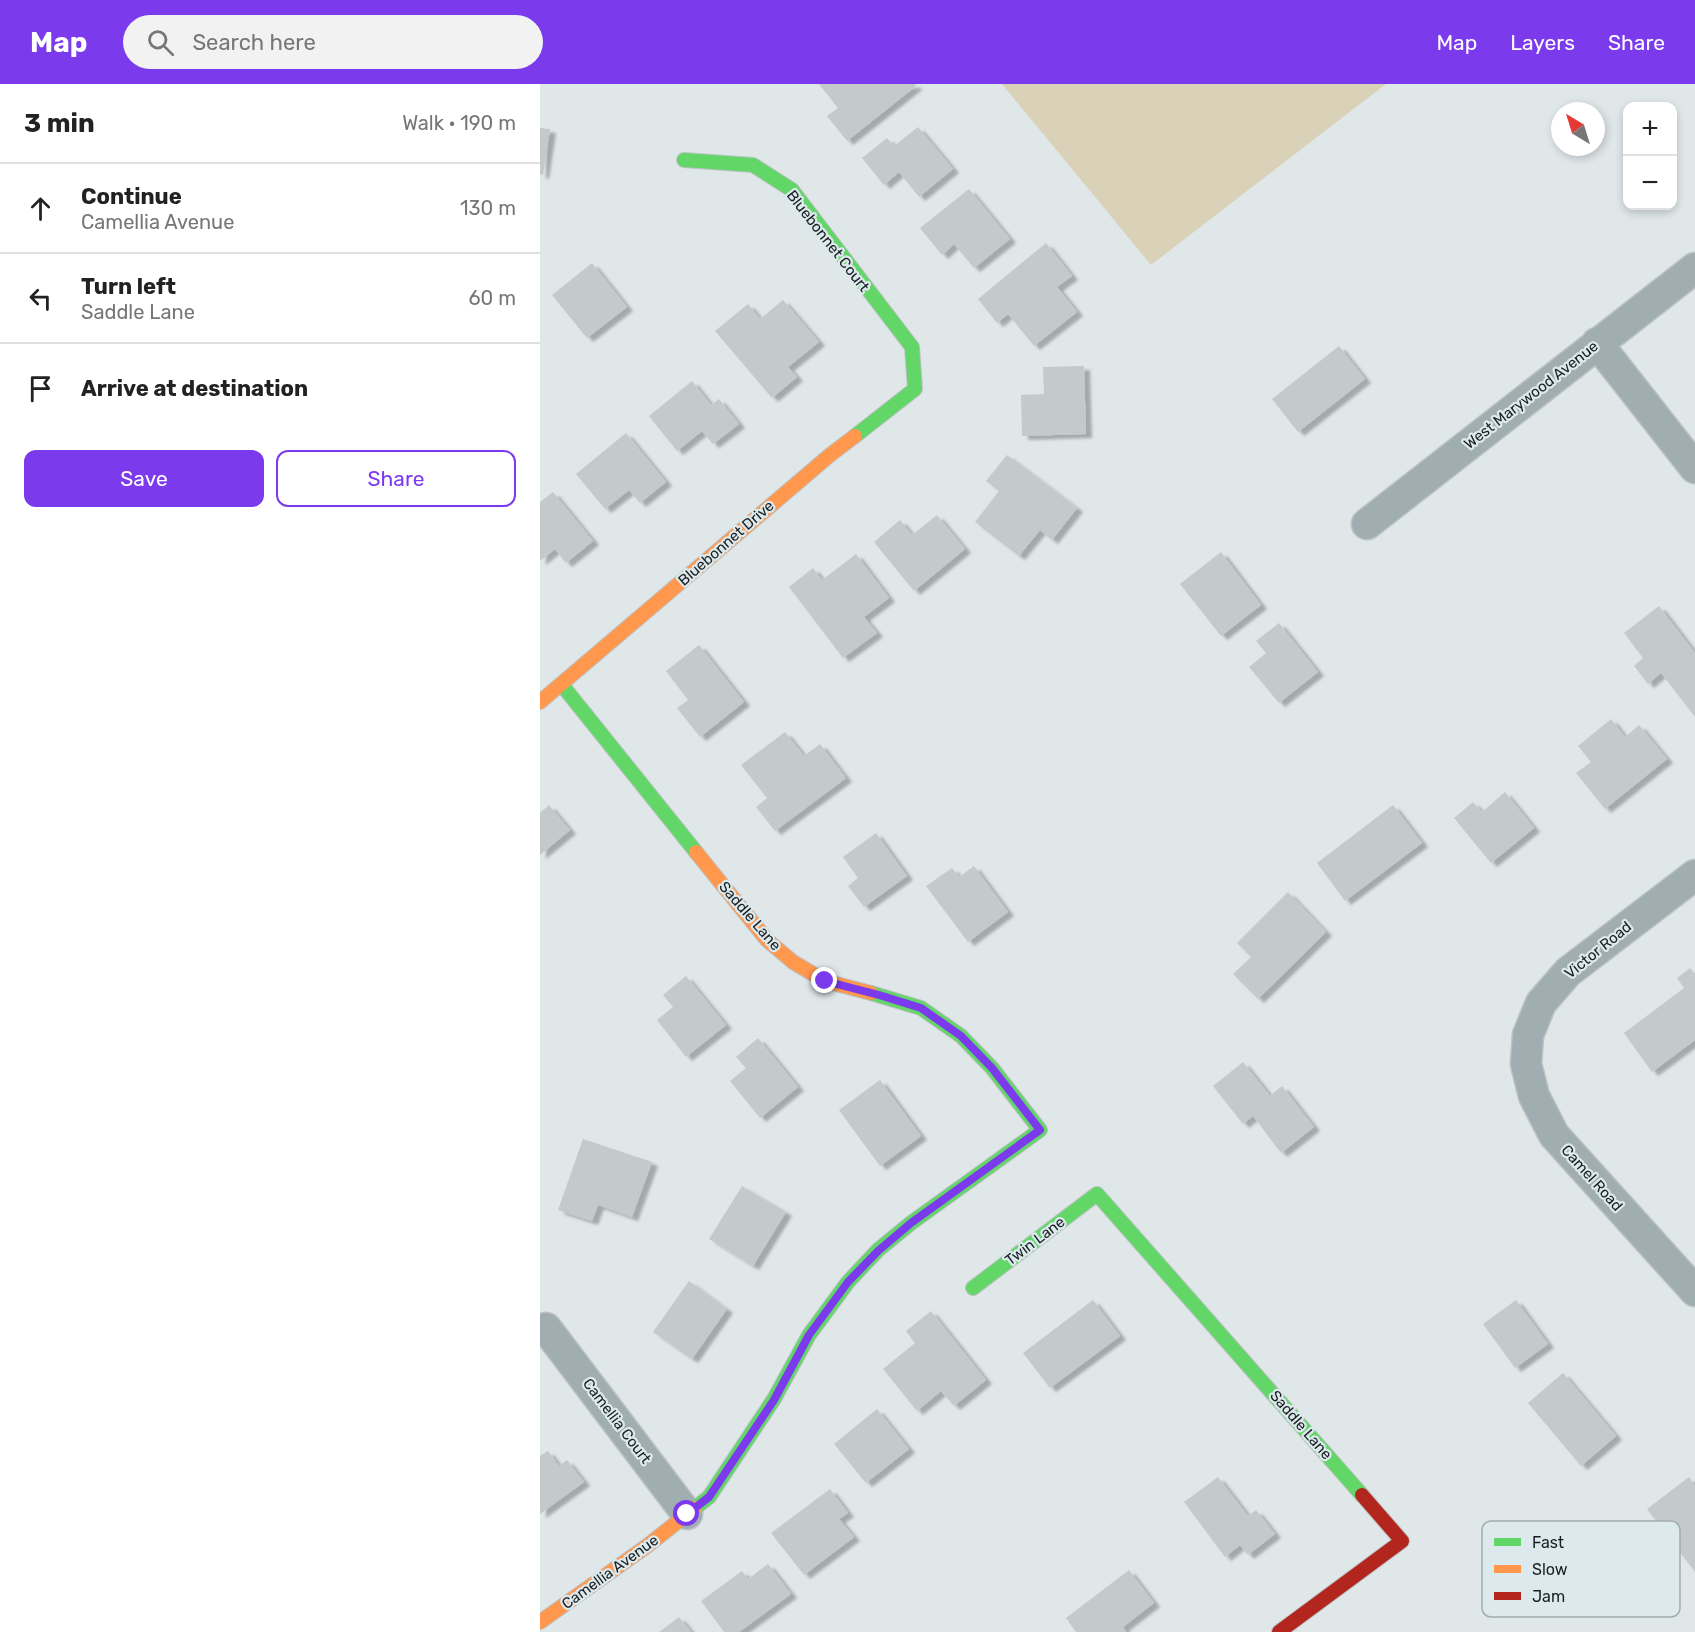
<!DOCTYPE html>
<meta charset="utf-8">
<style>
body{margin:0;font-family:Rubik,sans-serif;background:#f2f2f2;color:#222}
.controls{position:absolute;right:18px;top:18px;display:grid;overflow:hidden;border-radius:12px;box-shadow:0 3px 9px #0003}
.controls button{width:54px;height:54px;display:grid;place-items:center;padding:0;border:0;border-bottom:2px solid #e0e0e0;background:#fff;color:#222;font:30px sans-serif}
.compass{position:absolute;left:1011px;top:18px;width:54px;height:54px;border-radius:50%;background:#fff;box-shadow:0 3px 9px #0003;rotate:322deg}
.stop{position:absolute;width:18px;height:18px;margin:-14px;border:4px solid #7c3aed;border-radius:50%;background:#fff}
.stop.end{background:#7c3aed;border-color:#fff;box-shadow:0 2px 6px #0008}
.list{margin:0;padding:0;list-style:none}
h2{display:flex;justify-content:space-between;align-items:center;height:78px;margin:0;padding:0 24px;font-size:26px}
h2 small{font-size:20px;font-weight:400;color:#767676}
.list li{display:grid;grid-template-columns:39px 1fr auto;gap:18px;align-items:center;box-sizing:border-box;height:90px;padding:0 24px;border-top:2px solid #e0e0e0}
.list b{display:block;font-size:22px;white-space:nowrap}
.list p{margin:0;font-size:20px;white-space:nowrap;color:#767676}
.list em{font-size:20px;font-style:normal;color:#767676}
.actions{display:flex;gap:12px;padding:18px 24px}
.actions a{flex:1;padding:14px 0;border:2px solid #7c3aed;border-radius:12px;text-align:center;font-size:21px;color:#7c3aed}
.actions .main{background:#7c3aed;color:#fff}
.icon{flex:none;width:33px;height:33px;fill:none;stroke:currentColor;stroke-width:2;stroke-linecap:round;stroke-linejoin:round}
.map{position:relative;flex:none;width:1155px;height:1548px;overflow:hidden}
header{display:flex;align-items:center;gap:36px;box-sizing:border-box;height:84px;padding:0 30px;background:#7c3aed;color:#fff}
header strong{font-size:28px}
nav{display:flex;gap:33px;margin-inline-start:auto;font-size:21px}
.search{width:420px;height:54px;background:#f2f2f2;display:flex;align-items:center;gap:15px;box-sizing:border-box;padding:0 21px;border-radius:33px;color:#767676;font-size:22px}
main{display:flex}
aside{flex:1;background:#fff}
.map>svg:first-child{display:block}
.green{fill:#d9d2b9}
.building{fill:#c4c9cb;filter:url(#shadow)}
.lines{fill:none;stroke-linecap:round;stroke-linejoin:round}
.street-casing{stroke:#bdc2c4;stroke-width:33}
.fast-casing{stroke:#bdc2c4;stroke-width:16}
.slow-casing{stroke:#bdc2c4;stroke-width:16}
.jam-casing{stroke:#bdc2c4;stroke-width:16}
.street{stroke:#a0adb1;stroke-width:30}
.fast{stroke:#63d668;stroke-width:14}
.slow{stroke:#ff974d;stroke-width:14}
.jam{stroke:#b3261e;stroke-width:14}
.route{stroke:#7c3aed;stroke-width:8}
.labels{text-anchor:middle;stroke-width:4.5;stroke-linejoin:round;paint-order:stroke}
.street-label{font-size:15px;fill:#1a1f20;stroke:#dce9ed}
.key{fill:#dce9ed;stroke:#a2acb0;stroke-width:1.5}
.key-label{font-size:16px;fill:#1a1f20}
</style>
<header>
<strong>Map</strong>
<div class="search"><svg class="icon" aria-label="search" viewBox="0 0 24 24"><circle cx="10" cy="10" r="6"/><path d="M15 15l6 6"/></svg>Search here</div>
<nav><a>Map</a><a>Layers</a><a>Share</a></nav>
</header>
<main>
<aside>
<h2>3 min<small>Walk · 190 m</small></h2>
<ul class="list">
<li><svg class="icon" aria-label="ahead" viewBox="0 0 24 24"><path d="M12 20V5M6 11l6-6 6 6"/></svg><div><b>Continue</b><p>Camellia Avenue</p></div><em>130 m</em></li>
<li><svg class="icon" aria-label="left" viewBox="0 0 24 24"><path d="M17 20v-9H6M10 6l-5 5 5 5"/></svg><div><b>Turn left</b><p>Saddle Lane</p></div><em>60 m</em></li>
<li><svg class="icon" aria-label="arrive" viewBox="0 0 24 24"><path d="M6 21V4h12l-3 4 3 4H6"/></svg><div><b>Arrive at destination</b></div></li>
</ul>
<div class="actions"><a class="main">Save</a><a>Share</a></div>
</aside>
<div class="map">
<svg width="1155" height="1548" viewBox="0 0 1155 1548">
<defs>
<filter id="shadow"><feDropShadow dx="6" dy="4" stdDeviation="1.5" flood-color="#0004"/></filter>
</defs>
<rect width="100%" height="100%" fill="#e0e7e9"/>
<path class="green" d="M462,0H846L611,181Z"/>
<path class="building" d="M279,0H375L376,2L307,57L287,32L298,24Z
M378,43L413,85L379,113L359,88L344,101L322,74L347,54L354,62Z
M0,44L10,45L3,91L0,90Z
M429,105L470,155L434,184L414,160L402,171L380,144Z
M506,159L532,192L517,203L537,228L494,262L468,230L457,239L438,215Z
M52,179L87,223L47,254L12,211Z
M243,216L279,258L248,283L257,293L232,314L175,247L208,220L220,235Z
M799,262L825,295L758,348L732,315Z
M544,282L546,350L482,352L481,311L504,310L503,283Z
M152,297L171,321L179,315L199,340L173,360L162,347L137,367L109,332Z
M86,349L126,398L100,419L89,406L65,425L36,390Z
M467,371L537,424L512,456L500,446L479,472L435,438L459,407L446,397Z
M13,408L53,457L26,479L15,465L0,477V418Z
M397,431L425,465L374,507L334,458L360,436L372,451Z
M681,468L721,521L681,552L640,500Z
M316,470L349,514L324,533L337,549L303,574L249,503L273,484L282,496Z
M1119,522L1155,569V633L1121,589L1108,600L1094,582L1103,574L1084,549Z
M739,539L778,588L739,619L709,583L726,569L716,557Z
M159,561L204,618L160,653L137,624L148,616L126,587Z
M1071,635L1085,653L1099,641L1127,675L1065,725L1036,689L1051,678L1038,662Z
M245,648L264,672L280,660L306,694L235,747L216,723L227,714L201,681Z
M965,708L994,744L951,779L914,734L933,718L942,728Z
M9,721L30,746L0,771V729Z
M853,721L882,759L805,817L777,779Z
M336,749L367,792L324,823L308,802L318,794L303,773Z
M434,782L468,828L428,858L386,802L412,784L419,793Z
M748,808L786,848L718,915L693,890L711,873L697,859Z
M1150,884L1155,890V956L1112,988L1084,949L1144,904L1137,894Z
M146,892L186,941L146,973L117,936L133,923L123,911Z
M218,954L258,1003L220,1034L190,997L206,984L196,973Z
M703,978L730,1012L742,1002L774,1043L741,1069L713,1032L703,1040L673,1002Z
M340,996L381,1052L340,1082L299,1026Z
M43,1055L112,1078L92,1133L58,1121L52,1137L18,1126Z
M202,1102L246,1128L213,1182L169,1155Z
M149,1197L187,1225L152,1275L113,1248Z
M553,1216L580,1252L510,1304L483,1269Z
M976,1216L1008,1260L975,1284L943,1240Z
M391,1227L446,1296L414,1322L401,1307L377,1327L343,1285L375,1259L366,1247Z
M1023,1289L1076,1352L1041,1382L988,1319Z
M337,1325L369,1365L326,1399L294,1360Z
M8,1367L19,1382L27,1376L44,1398L0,1430V1372Z
M678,1393L708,1432L716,1426L735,1450L708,1471L700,1461L685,1473L644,1418Z
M1149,1393L1155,1402V1488L1107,1425Z
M290,1405L308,1429L299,1435L314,1453L264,1491L231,1449Z
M228,1480L251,1510L199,1548H184L161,1517L202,1487L208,1495Z
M589,1486L614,1519L583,1543L586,1548H536L526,1534Z
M139,1533L151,1548H119Z"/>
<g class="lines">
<defs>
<path id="street" d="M1057,259L1155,384
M827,440L1155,184
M1155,791L1028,888L1001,919L988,951L986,980L994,1012L1014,1051L1155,1207
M6,1244L147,1430"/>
<path id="fast" d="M144,76L213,81L252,106L372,263L375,305L315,352
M22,601L156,768
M433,1204L557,1110L822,1411
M155,1424L169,1413L234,1315L269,1251L308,1198L338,1166L371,1139L500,1046L452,984L421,952L381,924L331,909"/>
<path id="slow" d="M0,618L290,371L315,352
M156,768L227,856L253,878L285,897L331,909
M0,1538L107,1462L155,1424"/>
<path id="jam" d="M739,1548L862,1457L822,1411"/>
</defs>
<use href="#street" class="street-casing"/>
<use href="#fast" class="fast-casing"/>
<use href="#slow" class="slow-casing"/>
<use href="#jam" class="jam-casing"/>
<use href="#street" class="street"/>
<use href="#fast" class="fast"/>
<use href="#slow" class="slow"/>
<use href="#jam" class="jam"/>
</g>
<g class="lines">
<path class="route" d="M147,1430L169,1413L234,1316L269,1251L308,1198L338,1167L371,1139L500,1046L452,984L421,952L381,924L339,911L285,897"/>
</g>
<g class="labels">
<g class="street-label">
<text transform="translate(288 157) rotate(52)" y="5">Bluebonnet Court</text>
<text transform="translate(991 311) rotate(-38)" y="5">West Marywood Avenue</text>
<text transform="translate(186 459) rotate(-41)" y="5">Bluebonnet Drive</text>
<text transform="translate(210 832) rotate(49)" y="5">Saddle Lane</text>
<text transform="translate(1058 866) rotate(-39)" y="5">Victor Road</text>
<text transform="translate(1052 1094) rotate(48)" y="5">Camel Road</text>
<text transform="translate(495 1157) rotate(-37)" y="5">Twin Lane</text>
<text transform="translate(77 1337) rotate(53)" y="5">Camellia Court</text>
<text transform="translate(761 1341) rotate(49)" y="5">Saddle Lane</text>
<text transform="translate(70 1488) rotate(-36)" y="5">Camellia Avenue</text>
</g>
</g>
<rect x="942" y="1437" width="198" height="96" rx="9" class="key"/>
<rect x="954" y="1454" width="27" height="8" fill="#63d668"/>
<rect x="954" y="1481" width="27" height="8" fill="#ff974d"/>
<rect x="954" y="1508" width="27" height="8" fill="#b3261e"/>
<g class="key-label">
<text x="992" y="1464">Fast</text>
<text x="992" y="1491">Slow</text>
<text x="992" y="1518">Jam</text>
</g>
</svg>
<div class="controls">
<button>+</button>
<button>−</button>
</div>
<svg class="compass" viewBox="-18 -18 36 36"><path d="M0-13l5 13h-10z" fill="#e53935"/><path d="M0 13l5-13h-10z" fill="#767676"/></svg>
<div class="stop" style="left:147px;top:1430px"></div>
<div class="stop end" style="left:285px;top:897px"></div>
</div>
</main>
